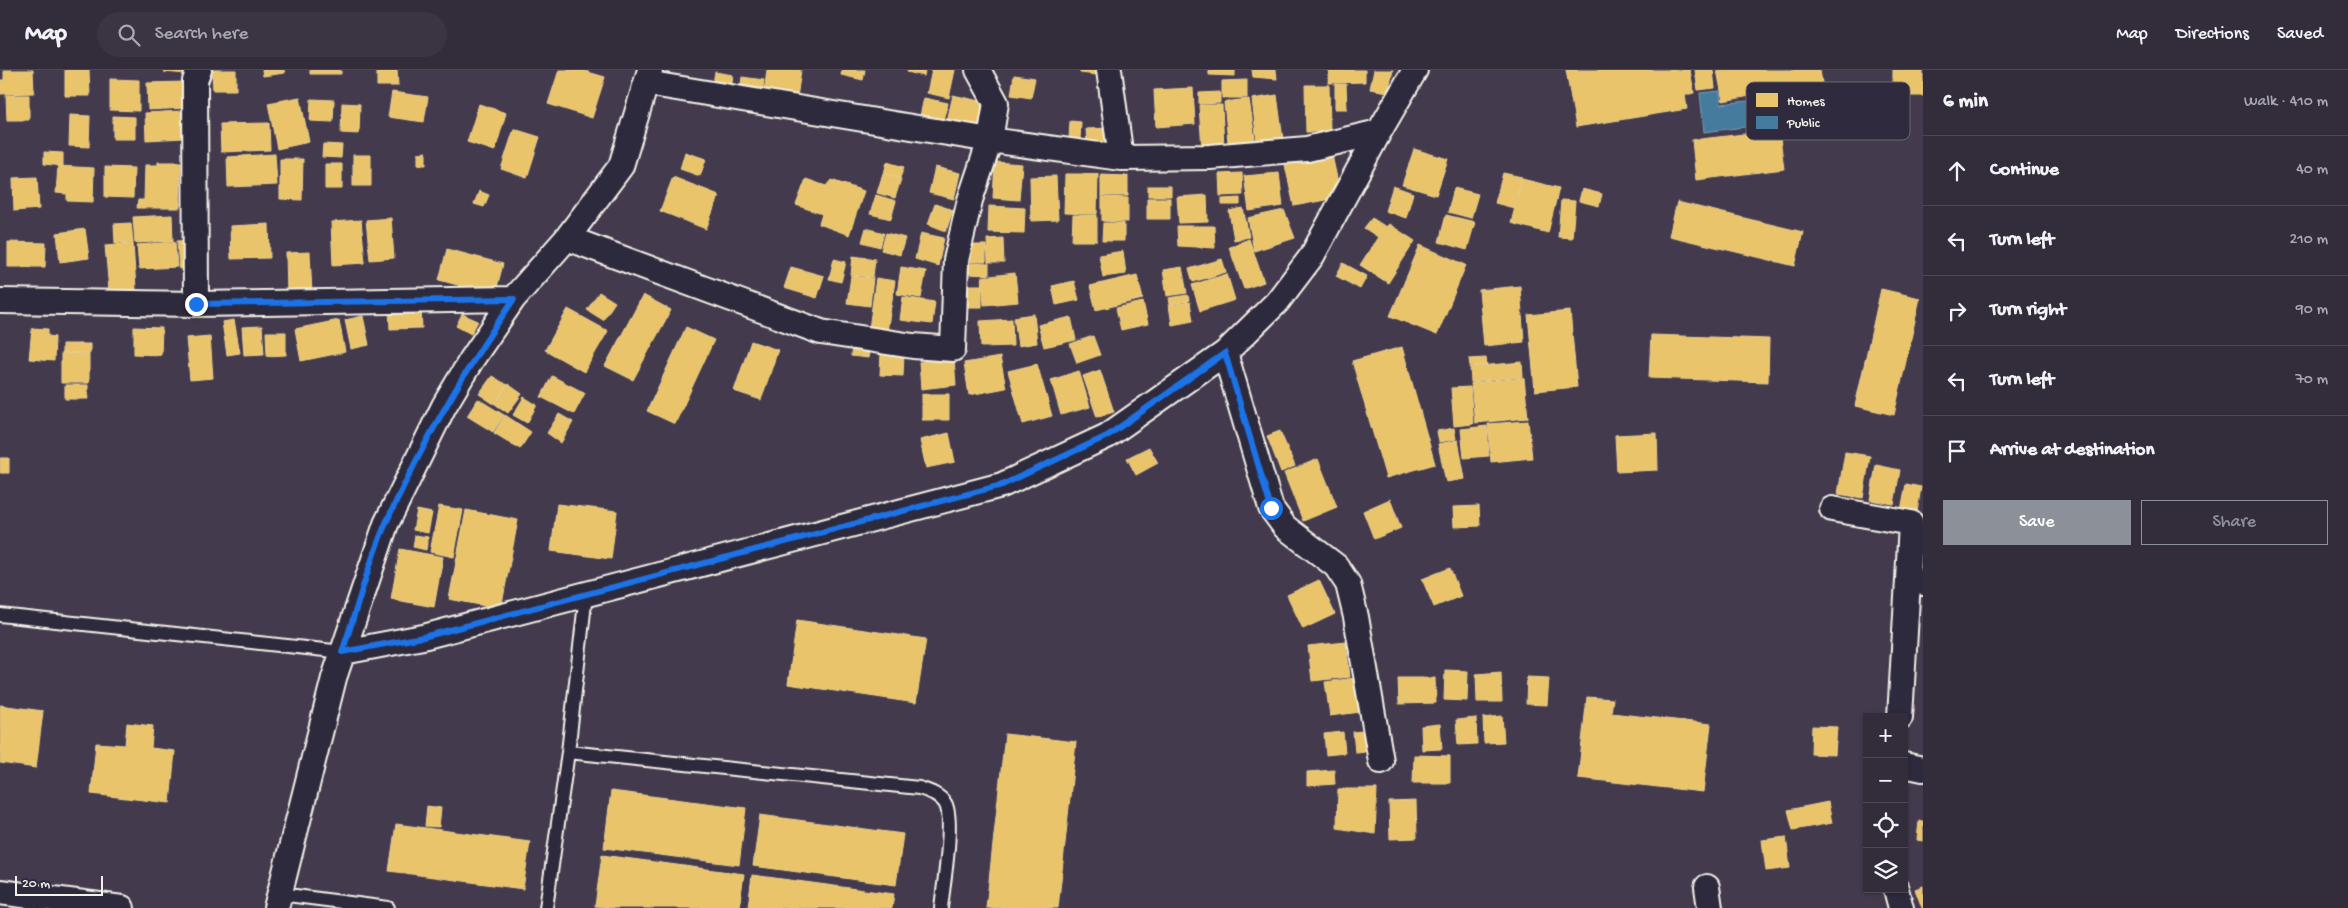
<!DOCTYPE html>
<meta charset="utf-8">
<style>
body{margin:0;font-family:"Gochi Hand",sans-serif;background:#3b3442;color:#f1f3f6}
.controls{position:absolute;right:15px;bottom:15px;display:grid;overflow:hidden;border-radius:0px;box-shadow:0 1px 4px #0004}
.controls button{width:45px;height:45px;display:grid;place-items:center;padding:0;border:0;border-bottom:1px solid #4e4854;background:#332c3a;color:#f1f3f6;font:25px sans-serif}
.scale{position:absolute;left:15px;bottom:12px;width:88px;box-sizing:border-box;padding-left:5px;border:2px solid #f4f1e8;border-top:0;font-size:14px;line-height:18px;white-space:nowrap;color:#f4f1e8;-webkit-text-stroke:4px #2f2a3d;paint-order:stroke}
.stop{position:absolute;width:15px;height:15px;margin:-11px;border:4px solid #1a73e8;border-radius:50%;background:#fff}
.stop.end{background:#1a73e8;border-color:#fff;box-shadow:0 1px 5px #0008}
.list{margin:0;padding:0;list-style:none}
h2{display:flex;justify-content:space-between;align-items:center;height:65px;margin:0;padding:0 20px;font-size:21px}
h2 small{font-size:16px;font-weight:400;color:#a9a7af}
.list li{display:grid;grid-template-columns:32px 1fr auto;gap:15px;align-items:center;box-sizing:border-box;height:70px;padding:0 20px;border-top:1px solid #4e4854}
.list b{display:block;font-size:19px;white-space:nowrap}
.list em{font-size:16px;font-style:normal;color:#a9a7af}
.actions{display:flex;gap:10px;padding:15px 20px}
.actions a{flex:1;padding:11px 0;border:1px solid #8c9099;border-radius:0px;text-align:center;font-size:18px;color:#8c9099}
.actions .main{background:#8c9099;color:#fff}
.icon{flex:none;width:28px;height:28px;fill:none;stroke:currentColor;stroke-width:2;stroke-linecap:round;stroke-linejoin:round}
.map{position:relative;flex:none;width:1923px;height:838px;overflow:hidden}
header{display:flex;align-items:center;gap:30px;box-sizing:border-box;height:70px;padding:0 25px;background:#332c3a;border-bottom:1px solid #4e4854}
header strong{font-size:24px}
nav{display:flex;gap:28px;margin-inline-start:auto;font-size:18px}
.search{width:350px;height:45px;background:#3b3442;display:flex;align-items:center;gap:12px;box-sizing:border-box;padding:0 18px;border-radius:28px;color:#a9a7af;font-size:19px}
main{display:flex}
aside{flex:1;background:#332c3a}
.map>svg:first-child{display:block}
.homes{fill:#e9c46a;stroke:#ecd290}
.public{fill:#457b9d;stroke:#7a9eb4}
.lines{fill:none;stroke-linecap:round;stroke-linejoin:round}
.lane-casing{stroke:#f4f1e8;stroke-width:16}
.street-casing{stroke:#f4f1e8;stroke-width:28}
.lane{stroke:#2f2a3d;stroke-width:12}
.street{stroke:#2f2a3d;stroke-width:24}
.route{stroke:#1a73e8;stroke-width:6}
.key{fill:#2f2a3d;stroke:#6a6670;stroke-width:1}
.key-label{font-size:14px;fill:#f4f1e8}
</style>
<header>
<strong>Map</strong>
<div class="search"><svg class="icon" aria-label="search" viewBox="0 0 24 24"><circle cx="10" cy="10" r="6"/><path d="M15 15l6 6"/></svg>Search here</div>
<nav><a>Map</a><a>Directions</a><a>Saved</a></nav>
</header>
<main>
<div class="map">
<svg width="1923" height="838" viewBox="0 0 1923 838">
<rect width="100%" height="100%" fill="#443a4e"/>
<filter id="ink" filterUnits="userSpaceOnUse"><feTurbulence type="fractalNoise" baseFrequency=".02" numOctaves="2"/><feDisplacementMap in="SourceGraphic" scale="10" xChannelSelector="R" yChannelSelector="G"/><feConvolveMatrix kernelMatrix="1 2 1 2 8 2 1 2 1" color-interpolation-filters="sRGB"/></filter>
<g filter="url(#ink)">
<path class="homes" d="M4,0H33L34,23L0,24V10H4Z
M65,0H89L90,26H65Z
M165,0H187L186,4L164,2Z
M212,0H236V20H213Z
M262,0H284L285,3L263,6Z
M310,0H341V4H310Z
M377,0H397L398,16H377Z
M559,0H581L605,7L592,48L548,34Z
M767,0H801L797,28L764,24Z
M842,0H865L863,10L841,5Z
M908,0H925L924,6L907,2Z
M932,0H955L949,28L927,23Z
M1080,0H1097V5L1080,3Z
M1209,0H1235V6L1209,5Z
M1252,0H1276L1277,9L1253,7Z
M1329,0H1365V12L1329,13Z
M1374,0H1393L1388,22L1370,19Z
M1566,0H1690L1694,23L1685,25L1687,39L1576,57Z
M1695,0H1713L1715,18L1698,20Z
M1717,0H1820L1822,13L1723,31Z
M1893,0H1923V26H1893Z
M715,2L733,5L731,21L712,19Z
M1014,5L1035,8L1031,28L1011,25Z
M742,7L764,10L762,25L740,22Z
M110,9L139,10V41L110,40Z
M1247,10V28H1222V11Z
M185,12L186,38L148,40L147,13Z
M1335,14H1346L1347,39H1335Z
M1305,15H1329L1330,62H1306Z
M1193,18L1195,54L1156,57L1154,20Z
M392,22L428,27L424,52L388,47Z
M1220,22V33L1199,34V23Z
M6,25H29V50H7Z
M953,25L984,32L978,58L947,51Z
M1277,25L1283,69L1257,72L1252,29Z
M300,27L309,72L277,79L268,33Z
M924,28L948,33L944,51L920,46Z
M311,29L334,30L333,52L310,51Z
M1249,29L1255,69L1228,72L1224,32Z
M342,33L360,34L359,64L341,63Z
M479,34L506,43L495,81L467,72Z
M1199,35H1222L1224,78L1202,79Z
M182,41L184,68L146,70L145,43Z
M70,45L90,46L89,77L69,76Z
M113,46L135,47V69H113Z
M1070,51L1081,52L1080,69H1069Z
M269,53L270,80L221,82L220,54Z
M1110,58V73L1087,74L1086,59Z
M514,59L540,67L527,108L501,99Z
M1779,60L1784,99L1696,110L1692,70Z
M323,74L342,75L341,88L322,87Z
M1414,79L1448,89L1436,125L1402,115Z
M44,82L63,83V96L44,94Z
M426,82V95H418V83Z
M685,82L706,89L700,106L680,99Z
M275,84L277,115L228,117L227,87Z
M353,85H371V116H353Z
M1332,85L1341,127L1294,136L1285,95Z
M280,89H303L302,130L280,129Z
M158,92H181L180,138H137L138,130H144L145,95H158Z
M887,92L904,97L900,108L884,103Z
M995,92L1022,94L1019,130L993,128Z
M325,94H342V119H325Z
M58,96L94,98L93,132L67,131V124L56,123Z
M105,97L134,98L133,128L105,127Z
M935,97L960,103L954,129L929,123Z
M883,103L901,109L895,128L877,123Z
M1242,103L1243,125L1220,126L1219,104Z
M1279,103L1283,136L1249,141L1244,106Z
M1503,103L1522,107L1514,138L1495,133Z
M1065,104H1098L1097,144L1064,143Z
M1101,105L1128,106V126H1101Z
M1056,106L1058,150L1031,151L1030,107Z
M37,107L39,139L14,141L13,108Z
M673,107L719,125L706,159L660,141Z
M806,109L826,116L831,110L864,121L849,165L819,154L822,144L796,135Z
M1522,109L1559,118L1548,163L1511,153Z
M1148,116H1171V126H1148Z
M1393,116L1413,123L1406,148L1385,141Z
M1454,118L1478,124L1471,148L1448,142Z
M1582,119L1602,124L1599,136L1579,131Z
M479,121L489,125L484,137L474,134Z
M876,125L896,131L891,149L870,144Z
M1207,125L1208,152L1179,153L1177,127Z
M1102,127L1128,128V152L1102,151Z
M1147,128H1170V149H1147Z
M1240,128V135H1222V129Z
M1561,130L1575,131L1572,168L1558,167Z
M1677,132L1803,162L1795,196L1669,166Z
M935,134L953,140L946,161L928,154Z
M989,136L1025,138L1024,163L988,162Z
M1243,138L1249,167L1234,170L1229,141Z
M1284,140L1295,168L1254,181L1248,148Z
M172,145L173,171L135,173L133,147Z
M1073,145H1097V171H1072Z
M1446,145L1475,152L1467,180L1439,172Z
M391,148L394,188L370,190L366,150Z
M1372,148L1386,157L1389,154L1415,171L1388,213L1360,195L1378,167L1364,158Z
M361,150L365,193L333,195L331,152Z
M131,153L133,172L115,173L114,154Z
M1103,153H1124V171H1102Z
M269,154L270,188L231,189L230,156Z
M1177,156H1214L1215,178L1178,176Z
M866,158L884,163L880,177L862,172Z
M85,159L89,188L60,192L57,163Z
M886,163L905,168L900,185L881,180Z
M921,163L944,168L938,196L915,189Z
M1003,168L1004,193H988L987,169Z
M1249,169L1264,212L1244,219L1229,177Z
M191,170L193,198L179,199L177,171Z
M8,172L46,173L45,197H8Z
M175,172L177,197L139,199L137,175Z
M133,173L136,219L109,221L105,175Z
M971,175H986V192H970Z
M1420,175L1466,195L1437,265L1390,246Z
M447,179L503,194L495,225L439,210Z
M1123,181L1126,204L1103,207L1099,185Z
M310,182L312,224L287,225L286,183Z
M853,186L875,189L873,207L851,205Z
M834,189L846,192L841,212L829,209Z
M1222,189L1226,202L1193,212L1189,199Z
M968,193L989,194V205L968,204Z
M1343,193L1367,206L1360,219L1336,206Z
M791,197L824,206L817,228L784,218Z
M901,197L926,201L921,228L897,224Z
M1182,197L1187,223L1167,226L1163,200Z
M1015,203L1018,232L984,235L982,207Z
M1227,204L1235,230L1200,241L1192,215Z
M1137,205L1143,229L1096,240L1090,216Z
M851,206L873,208L870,236L847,233Z
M876,208L895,211L887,262L869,259Z
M1074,211L1079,230L1056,235L1052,216Z
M966,215H982V237H966Z
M1520,216L1524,272L1484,276L1479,220Z
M1881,219L1920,228L1894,345L1855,336Z
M599,222L615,232L603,250L587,240Z
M643,225L671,240L633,310L605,296Z
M1188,225L1189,231L1170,234L1169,228Z
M903,227L935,232L932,254L900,250Z
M1143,232L1148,254L1121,260L1116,238Z
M1190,232L1193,251L1172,255L1169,235Z
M421,238L422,258L390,259L389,239Z
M568,239L608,261L584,302L545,280Z
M1570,241L1577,317L1535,321L1528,245Z
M462,244L478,251L471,264L456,256Z
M1034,244L1037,273L1018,276L1014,247Z
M363,246L369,275L351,279L345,250Z
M1071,247L1076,270L1044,277L1038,255Z
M1012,249L1013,276L981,277L980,251Z
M234,250L240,283L227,285L222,252Z
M339,250L345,282L301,291L295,259Z
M262,256L264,284L244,285L242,257Z
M134,257L162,258L161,285L134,284Z
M686,257L714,270L675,354L647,341Z
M32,258L48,259V266L55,267L54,291L29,289Z
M266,262H286V285L267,286Z
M1651,265L1769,269L1768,312L1649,308Z
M210,266L213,308L190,310L186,268Z
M1093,266L1100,285L1077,293L1070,274Z
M751,271L778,280L761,330L734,321Z
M62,274H90V283H62Z
M852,274L870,277L868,288L851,286Z
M1402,277L1435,394L1386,408L1352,291Z
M61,283L89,284V313H61Z
M881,283L904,284L903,306L880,305Z
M1000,287L1006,318L969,325L964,293Z
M1486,288L1487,295L1470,296L1469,289Z
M954,289L956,315L921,319L919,292Z
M1522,292L1523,307L1471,312L1470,297Z
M1037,294L1052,346L1023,354L1008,301Z
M1100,300L1114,342L1097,347L1083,306Z
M1079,301L1090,337L1061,345L1051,310Z
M492,306L507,315L494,334L479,324Z
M552,306L585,323L574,344L541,327Z
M1524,308L1528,348L1475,353L1471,313Z
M508,314L522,324L508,343L495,334Z
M65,315H88V329H65Z
M1470,317L1473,354L1454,356L1451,318Z
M922,324H949V350H922Z
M524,327L537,335L527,353L513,345Z
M478,329L504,345L493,362L467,346Z
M559,344L573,352L561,373L547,363Z
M505,345L531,362L520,379L494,363Z
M1528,351L1532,388L1491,392L1488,354Z
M1487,356L1489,386L1464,388L1461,359Z
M1454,358L1456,369L1439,372L1437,361Z
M1280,361L1295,396L1281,402L1267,366Z
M949,363L955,392L926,398L920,370Z
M1657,363L1658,400L1617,402L1615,365Z
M1458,370L1465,409L1446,412L1438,374Z
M1149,377L1158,393L1136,405L1127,388Z
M1845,382L1870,386L1863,428L1838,424Z
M0,388H9V403H0Z
M1318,389L1337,437L1303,451L1284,403Z
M1876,395L1900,400L1894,434L1870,430Z
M1906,414L1921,417L1917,442L1901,440Z
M1390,429L1401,458L1374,469L1363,441Z
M557,434L617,441L611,489L551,481Z
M439,436L463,440L454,487L430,482Z
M1479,436L1480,456L1454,457L1453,437Z
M417,440L432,443L428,463L413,460Z
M466,440L518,450L501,539L449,529Z
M415,465L428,467L426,480L413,477Z
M400,479L443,487L434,537L391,529Z
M1450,498L1461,526L1434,537L1422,509Z
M1319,510L1335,544L1303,559L1287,525Z
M797,550L926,569L916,633L788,614Z
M1346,572L1350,607L1312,611L1308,576Z
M1445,600L1468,601L1467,631L1444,630Z
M1501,602L1502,632H1477L1476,604Z
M1363,607L1368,641L1330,646L1325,612Z
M1527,607L1549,608L1547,635L1526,634Z
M1398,608H1435L1436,633L1399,634Z
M1587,627L1613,629L1611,643L1711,654L1703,722L1578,708Z
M0,635L43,641L36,698L0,693Z
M1502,646L1504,672L1484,673L1483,648Z
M1476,648L1477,674L1458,675L1456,650Z
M127,653L153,656L151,678L175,681L170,733L91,724L96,673L125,675Z
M1440,654L1442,679L1422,680L1421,656Z
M1812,656L1837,657L1835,685L1811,684Z
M1372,660L1374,681L1355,682L1353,662Z
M1343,662L1345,683L1326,685L1324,664Z
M1005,664L1076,672L1058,838H986Z
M1414,685L1450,686V713H1413Z
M1334,700L1335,714L1307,716V702Z
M1338,719H1377L1375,764L1337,758Z
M611,721L746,738L739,795L604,778Z
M1416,731L1417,768L1390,769L1389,732Z
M1828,732L1832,753L1793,760L1788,740Z
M427,736L441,738L439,757L425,756Z
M760,745L903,764L896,815L753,796Z
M1919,751H1923V771L1917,770Z
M396,754L530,772L523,819L389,801Z
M1786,767L1790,798L1766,801L1762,770Z
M602,785L744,804L739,838H613L595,836Z
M752,805L894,824L892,838H748Z
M1923,816V838H1922L1915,819Z"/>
<path class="public" d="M1720,21L1721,34L1782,27L1785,52L1704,62L1700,23Z"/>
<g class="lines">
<defs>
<path id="lane" d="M0,545L343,582
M568,682L919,718C928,721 939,724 945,733C955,748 943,818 941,838
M280,824L388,838
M546,838L568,682L586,524"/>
<path id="street" d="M1109,0L1121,88
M646,13L990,70L1121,88L1210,87L1307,79L1379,62
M567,168L821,262L913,276L953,279L956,190L970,130L990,70L996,33L978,0
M0,231L196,234L513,229
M196,234L195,11L199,0
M1225,283L1271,438L1285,457L1336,496L1348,514L1356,547L1381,691
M1832,439L1911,453L1908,510L1923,513
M343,582L423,567L1002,415L1107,366L1225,283L1277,232L1312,186L1379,62L1415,0
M1900,647L1908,510
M1904,695L1923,699
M1707,817L1710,838
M1896,819L1901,838
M0,822L122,838
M276,838L334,608L386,454L444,336L472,289L513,229L567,168L621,96L650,0"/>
</defs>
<use href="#lane" class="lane-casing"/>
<use href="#street" class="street-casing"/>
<use href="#lane" class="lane"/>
<use href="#street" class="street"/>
</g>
</g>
<g class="lines" filter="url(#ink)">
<path class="route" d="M196,234L514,229C463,302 423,372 386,453C368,493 357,540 342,582L423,567L1002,415L1107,366L1225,283L1271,438"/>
</g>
<rect x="1746" y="12" width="164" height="58" rx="8" class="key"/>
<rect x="1756" y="23" width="22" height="14" fill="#e9c46a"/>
<rect x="1756" y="46" width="22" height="13" fill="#457b9d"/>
<g class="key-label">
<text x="1787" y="35">Homes</text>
<text x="1787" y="57">Public</text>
</g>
</svg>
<div class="controls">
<button>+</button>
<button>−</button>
<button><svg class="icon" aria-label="locate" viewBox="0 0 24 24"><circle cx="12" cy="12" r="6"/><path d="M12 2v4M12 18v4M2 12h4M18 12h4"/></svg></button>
<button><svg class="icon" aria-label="layers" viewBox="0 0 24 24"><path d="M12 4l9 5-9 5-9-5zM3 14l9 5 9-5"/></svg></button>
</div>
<div class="scale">20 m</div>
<div class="stop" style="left:1271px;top:438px"></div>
<div class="stop end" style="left:196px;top:234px"></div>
</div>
<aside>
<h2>6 min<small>Walk · 410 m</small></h2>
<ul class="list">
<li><svg class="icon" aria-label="ahead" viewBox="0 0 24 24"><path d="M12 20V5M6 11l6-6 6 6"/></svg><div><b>Continue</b></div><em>40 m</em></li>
<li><svg class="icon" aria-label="left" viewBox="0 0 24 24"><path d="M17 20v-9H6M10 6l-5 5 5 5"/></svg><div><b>Turn left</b></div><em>210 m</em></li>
<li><svg class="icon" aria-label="right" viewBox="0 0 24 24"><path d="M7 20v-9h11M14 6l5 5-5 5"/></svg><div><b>Turn right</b></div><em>90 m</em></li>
<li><svg class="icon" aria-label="left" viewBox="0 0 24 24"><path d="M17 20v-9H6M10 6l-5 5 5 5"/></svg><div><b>Turn left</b></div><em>70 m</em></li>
<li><svg class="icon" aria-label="arrive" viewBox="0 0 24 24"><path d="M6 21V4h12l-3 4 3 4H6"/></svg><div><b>Arrive at destination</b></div></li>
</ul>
<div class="actions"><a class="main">Save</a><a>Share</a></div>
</aside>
</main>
